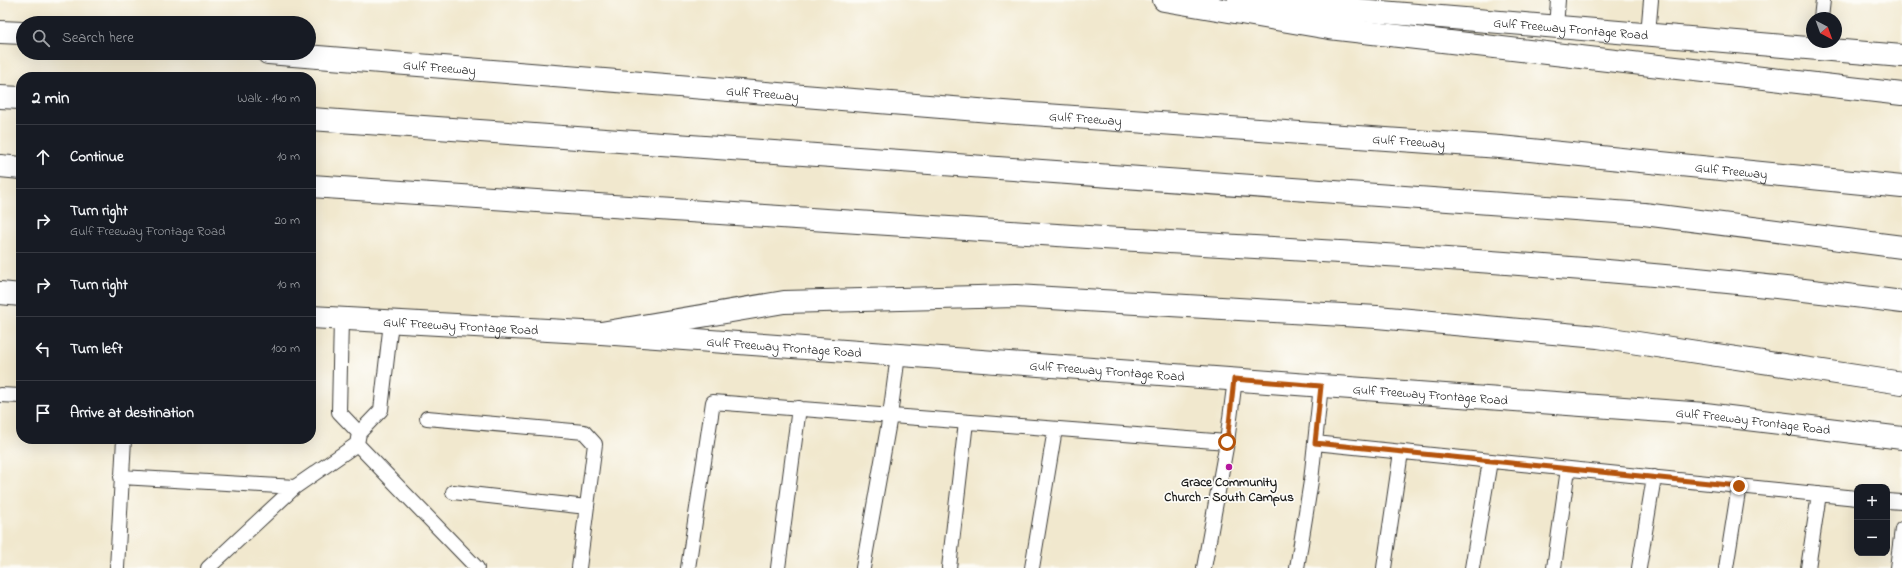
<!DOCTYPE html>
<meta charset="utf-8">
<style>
body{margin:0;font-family:"Indie Flower",sans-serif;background:#242831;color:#f1f3f6}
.controls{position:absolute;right:12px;bottom:12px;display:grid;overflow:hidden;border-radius:8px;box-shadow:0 4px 16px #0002}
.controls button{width:36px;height:36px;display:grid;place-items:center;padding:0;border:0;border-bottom:1px solid #363941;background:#171b24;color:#f1f3f6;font:20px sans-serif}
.compass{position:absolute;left:1806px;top:12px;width:36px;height:36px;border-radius:50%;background:#171b24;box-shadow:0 4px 16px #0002;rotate:139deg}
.stop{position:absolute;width:12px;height:12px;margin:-9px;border:3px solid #b45309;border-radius:50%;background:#fff}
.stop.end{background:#b45309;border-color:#fff;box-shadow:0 1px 4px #0008}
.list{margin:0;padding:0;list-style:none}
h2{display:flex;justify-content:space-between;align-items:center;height:52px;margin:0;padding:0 16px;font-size:17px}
h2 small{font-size:13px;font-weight:400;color:#9ea1a6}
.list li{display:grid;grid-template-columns:26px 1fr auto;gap:12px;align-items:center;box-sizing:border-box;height:64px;padding:0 16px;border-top:1px solid #363941}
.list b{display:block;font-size:15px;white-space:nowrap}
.list p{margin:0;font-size:13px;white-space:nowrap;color:#9ea1a6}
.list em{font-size:13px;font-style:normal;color:#9ea1a6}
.icon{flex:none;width:22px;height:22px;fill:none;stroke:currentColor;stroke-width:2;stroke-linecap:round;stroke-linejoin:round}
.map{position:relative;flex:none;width:1902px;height:568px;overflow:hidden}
.search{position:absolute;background:#171b24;box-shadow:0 4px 16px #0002;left:16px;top:16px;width:300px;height:44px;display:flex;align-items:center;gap:10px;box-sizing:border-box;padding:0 14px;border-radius:22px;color:#9ea1a6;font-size:15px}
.panel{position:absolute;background:#171b24;box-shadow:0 4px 16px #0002;left:16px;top:72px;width:300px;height:372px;border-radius:16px}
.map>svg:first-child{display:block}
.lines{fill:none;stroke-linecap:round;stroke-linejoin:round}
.service-casing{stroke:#3c3b37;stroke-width:16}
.secondary-casing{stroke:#3c3b37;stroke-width:24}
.motorway-casing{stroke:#3c3b37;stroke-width:24}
.service{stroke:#fff;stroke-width:14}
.secondary{stroke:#fff;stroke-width:22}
.motorway{stroke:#fff;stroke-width:22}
.route{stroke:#b45309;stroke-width:5}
.poi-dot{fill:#b5179e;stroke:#fdfcf7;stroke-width:1.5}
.labels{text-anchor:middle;stroke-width:3.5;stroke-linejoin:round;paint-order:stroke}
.street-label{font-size:13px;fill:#1c1c1c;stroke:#fdfcf7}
.poi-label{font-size:13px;font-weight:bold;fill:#1c1c1c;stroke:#fdfcf7}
</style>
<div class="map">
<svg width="1902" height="568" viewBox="0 0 1902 568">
<rect width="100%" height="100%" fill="#fdfcf7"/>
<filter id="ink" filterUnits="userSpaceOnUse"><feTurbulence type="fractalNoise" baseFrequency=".025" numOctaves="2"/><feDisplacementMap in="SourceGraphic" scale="8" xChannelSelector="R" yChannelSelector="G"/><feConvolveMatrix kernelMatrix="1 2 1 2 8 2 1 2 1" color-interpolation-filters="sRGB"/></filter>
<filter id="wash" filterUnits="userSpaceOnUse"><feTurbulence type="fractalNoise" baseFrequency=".012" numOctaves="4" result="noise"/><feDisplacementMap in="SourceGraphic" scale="16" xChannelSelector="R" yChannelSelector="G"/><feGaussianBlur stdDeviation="0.9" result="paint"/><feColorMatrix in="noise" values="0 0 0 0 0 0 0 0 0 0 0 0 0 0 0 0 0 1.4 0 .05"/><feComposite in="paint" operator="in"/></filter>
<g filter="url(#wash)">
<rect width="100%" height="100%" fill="#f1e8ce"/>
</g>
<g filter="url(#ink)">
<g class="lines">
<defs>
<path id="service" d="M1821,18L1823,0
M1556,27L1558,0
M1648,34L1651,0
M341,319L339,412L359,433
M0,395L21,396
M427,418L584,432L595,444L579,568
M1227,442L1235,379
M1315,443L1857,498
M357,444L359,433L381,410L391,322
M121,477L295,487
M453,492L587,507
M1887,501L1902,502
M117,568L124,439
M208,568L295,487L357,444L477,568
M688,568L713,402L1227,442L1204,568
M778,568L799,408
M863,568L890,416L898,355
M949,568L966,422
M1032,568L1055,429
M1297,568L1311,481L1321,385
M1384,568L1401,452
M1472,568L1490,461
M1554,568L1568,469
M1639,568L1654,477
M1726,568L1739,486
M1808,568L1819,494
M1897,568L1902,529"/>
<g id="secondary">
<path id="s1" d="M1239,0L1902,56"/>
<path d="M0,293L21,295"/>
<path id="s2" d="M311,317L601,333L1705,414L1902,438"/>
</g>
<g id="motorway">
<path d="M1164,0L1329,28L1902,94"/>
<path d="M0,32L23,33"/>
<path id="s3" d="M268,53L1003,112L1500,147L1902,187"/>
<path d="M0,97L21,98"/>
<path d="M311,119L1644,214L1902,247"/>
<path d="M0,166L21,168"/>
<path d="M311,186C575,203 839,222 1103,238C1370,254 1637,267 1902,302"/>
<path d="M601,333L784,302L1016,296L1377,317L1598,337L1902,383"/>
</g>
</defs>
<use href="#service" class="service-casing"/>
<use href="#secondary" class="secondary-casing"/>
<use href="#motorway" class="motorway-casing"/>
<use href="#service" class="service"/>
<use href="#secondary" class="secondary"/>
<use href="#motorway" class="motorway"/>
</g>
</g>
<g class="lines" filter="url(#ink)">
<path class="route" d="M1227,442L1234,379L1321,386L1315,443L1739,486"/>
</g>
<circle class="poi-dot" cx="1229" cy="467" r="4"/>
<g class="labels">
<g class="street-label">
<text dy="5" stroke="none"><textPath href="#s1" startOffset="333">Gulf Freeway Frontage Road</textPath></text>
<text dy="5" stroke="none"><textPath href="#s3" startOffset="172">Gulf Freeway</textPath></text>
<text dy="5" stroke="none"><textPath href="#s3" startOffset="496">Gulf Freeway</textPath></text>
<text dy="5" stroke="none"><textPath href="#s3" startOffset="820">Gulf Freeway</textPath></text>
<text dy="5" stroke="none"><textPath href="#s3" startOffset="1144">Gulf Freeway</textPath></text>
<text dy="5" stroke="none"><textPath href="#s3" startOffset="1468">Gulf Freeway</textPath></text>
<text dy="5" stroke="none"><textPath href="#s2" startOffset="150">Gulf Freeway Frontage Road</textPath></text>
<text dy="5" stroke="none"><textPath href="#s2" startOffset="474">Gulf Freeway Frontage Road</textPath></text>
<text dy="5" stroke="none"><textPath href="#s2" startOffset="798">Gulf Freeway Frontage Road</textPath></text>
<text dy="5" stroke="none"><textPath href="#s2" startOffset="1122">Gulf Freeway Frontage Road</textPath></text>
<text dy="5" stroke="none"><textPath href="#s2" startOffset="1446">Gulf Freeway Frontage Road</textPath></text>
</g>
<g class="poi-label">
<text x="1229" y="486">Grace Community<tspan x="1229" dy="15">Church - South Campus</tspan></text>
</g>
</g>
</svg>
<div class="controls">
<button>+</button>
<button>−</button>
</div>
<svg class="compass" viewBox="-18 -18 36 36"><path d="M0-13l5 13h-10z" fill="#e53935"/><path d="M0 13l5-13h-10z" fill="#9ea1a6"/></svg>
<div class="stop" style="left:1227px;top:442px"></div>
<div class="stop end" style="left:1739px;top:486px"></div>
<div class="search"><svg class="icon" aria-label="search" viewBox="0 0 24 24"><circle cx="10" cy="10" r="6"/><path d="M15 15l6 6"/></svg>Search here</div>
<section class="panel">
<h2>2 min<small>Walk · 140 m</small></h2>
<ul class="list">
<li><svg class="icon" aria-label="ahead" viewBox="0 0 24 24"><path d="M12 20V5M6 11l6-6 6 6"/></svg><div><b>Continue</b></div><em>10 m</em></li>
<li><svg class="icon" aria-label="right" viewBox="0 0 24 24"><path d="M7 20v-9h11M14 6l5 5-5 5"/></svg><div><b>Turn right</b><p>Gulf Freeway Frontage Road</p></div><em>20 m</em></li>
<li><svg class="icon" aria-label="right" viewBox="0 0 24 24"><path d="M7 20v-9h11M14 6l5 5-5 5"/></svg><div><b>Turn right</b></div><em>10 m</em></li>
<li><svg class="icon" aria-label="left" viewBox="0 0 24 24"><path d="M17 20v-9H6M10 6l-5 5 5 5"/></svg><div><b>Turn left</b></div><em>100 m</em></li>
<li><svg class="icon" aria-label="arrive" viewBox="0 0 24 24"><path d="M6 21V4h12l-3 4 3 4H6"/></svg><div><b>Arrive at destination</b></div></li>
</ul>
</section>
</div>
